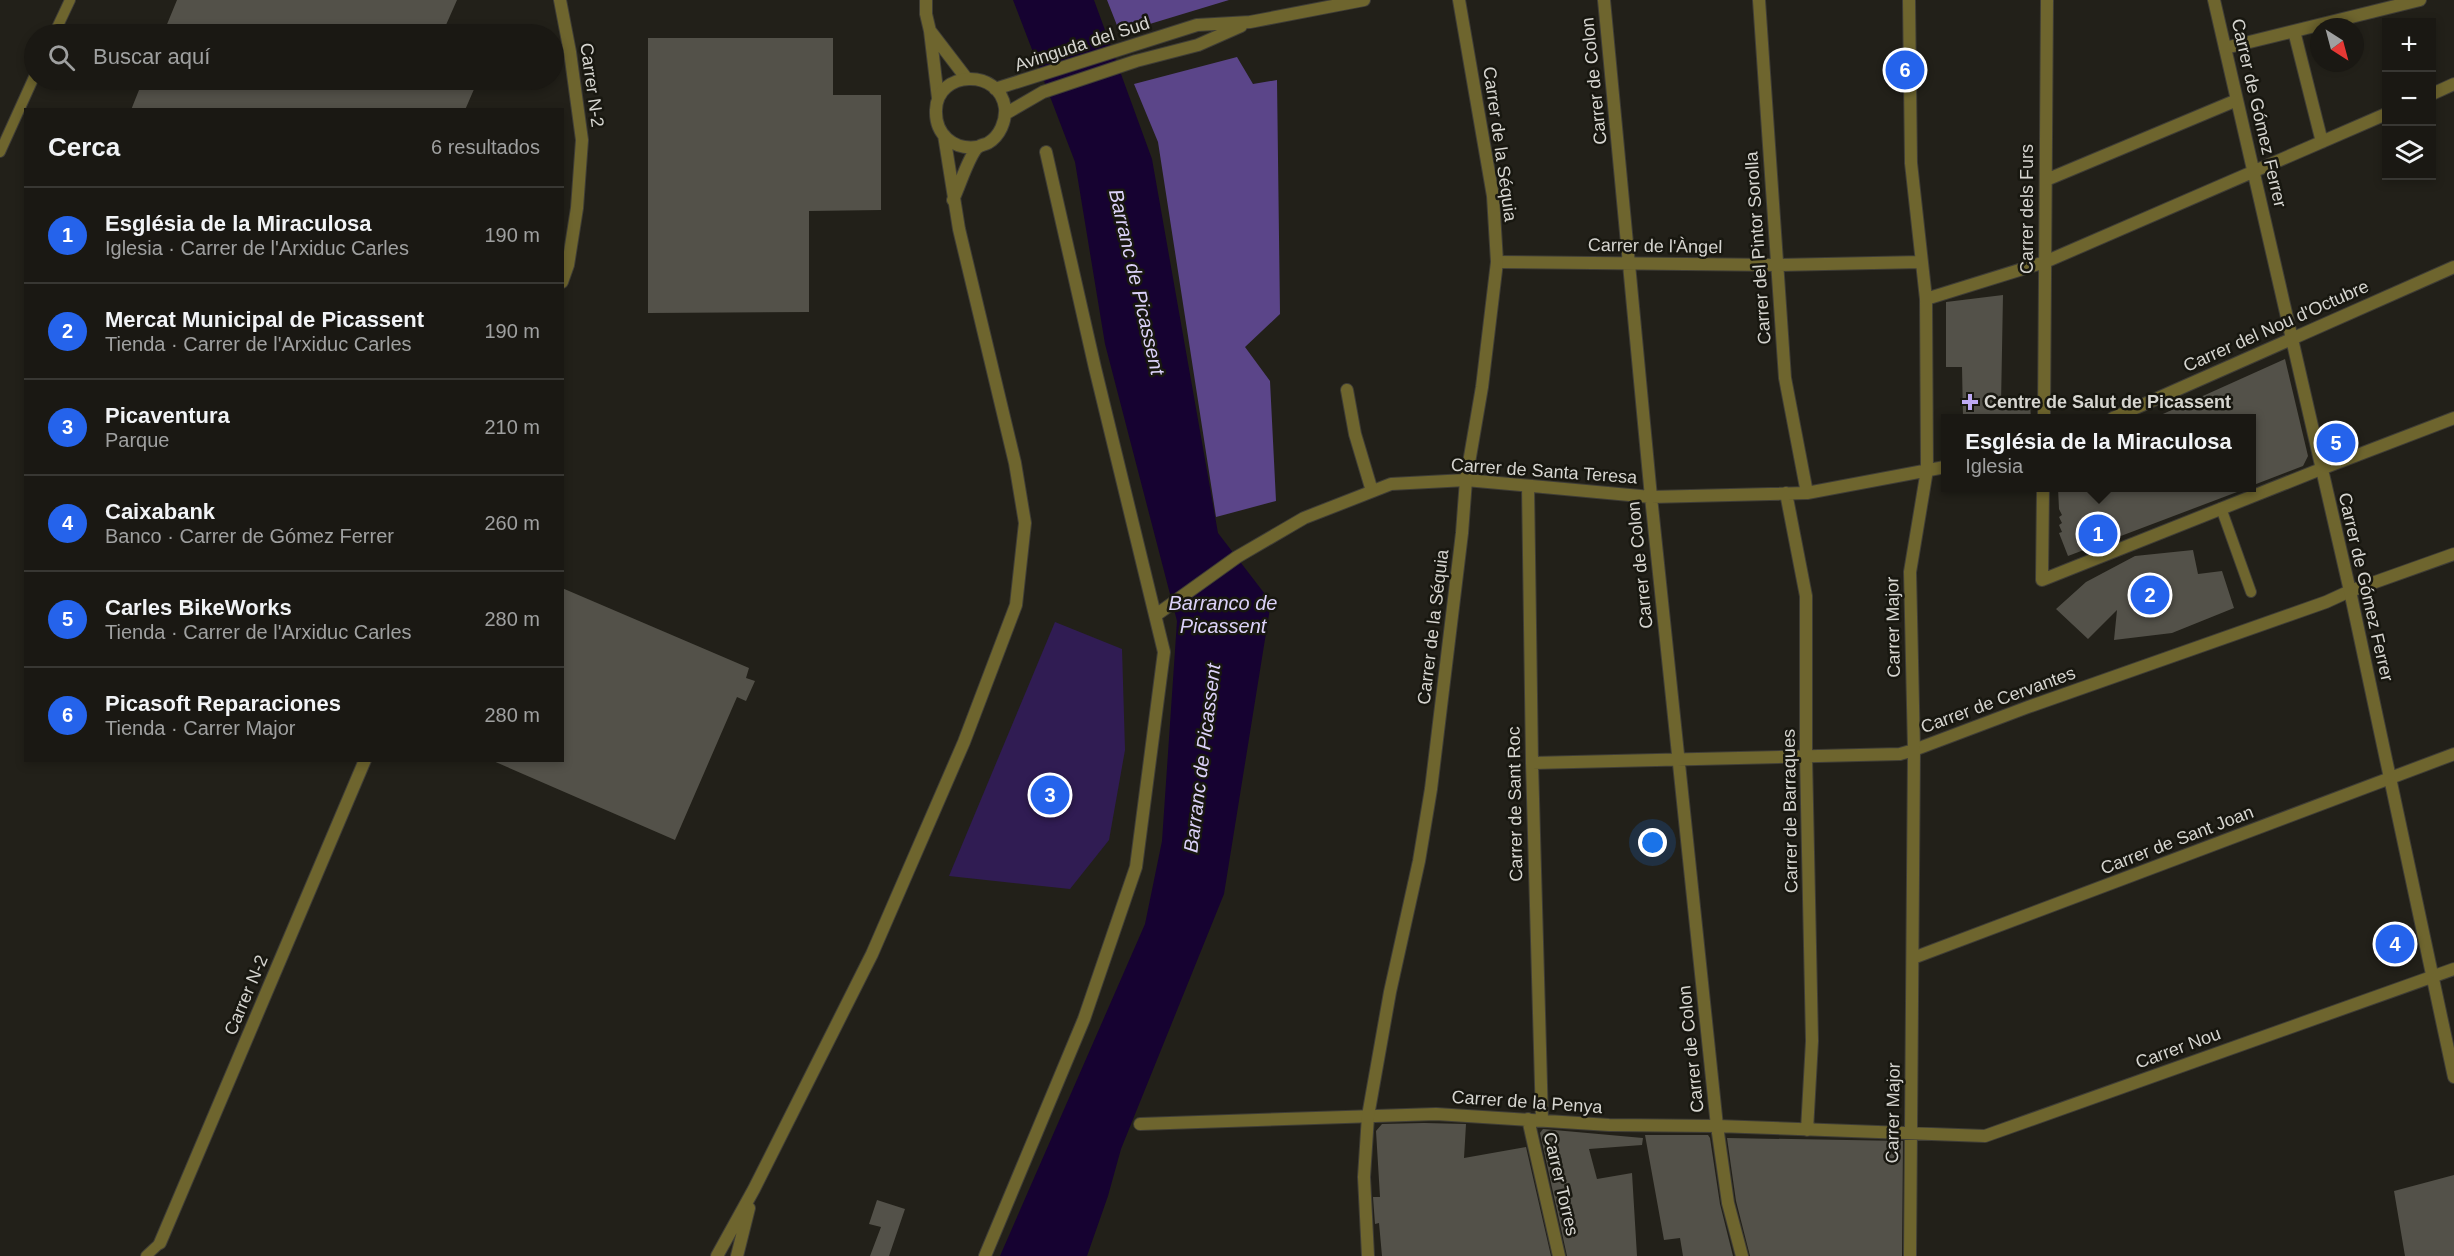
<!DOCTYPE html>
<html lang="es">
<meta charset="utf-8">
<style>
body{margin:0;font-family:Arial,sans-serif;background:#272521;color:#f1f3f6}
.controls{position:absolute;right:18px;top:18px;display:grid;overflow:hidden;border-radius:0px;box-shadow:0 3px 9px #0003}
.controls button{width:54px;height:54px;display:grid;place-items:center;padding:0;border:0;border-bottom:2px solid #383733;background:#1a1813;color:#f1f3f6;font:30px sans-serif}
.compass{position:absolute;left:2310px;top:18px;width:54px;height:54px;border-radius:50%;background:#1a1813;box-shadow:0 3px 9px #0003;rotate:144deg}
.you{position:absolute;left:1653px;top:843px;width:21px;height:21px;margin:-15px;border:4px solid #fff;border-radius:50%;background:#1a73e8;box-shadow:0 0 0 9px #1a73e833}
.badge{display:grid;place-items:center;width:39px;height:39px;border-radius:50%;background:#2563eb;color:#fff;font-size:20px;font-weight:700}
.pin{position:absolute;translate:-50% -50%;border:3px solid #fff;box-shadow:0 2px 6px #0006}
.popup{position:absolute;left:1941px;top:414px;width:315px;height:78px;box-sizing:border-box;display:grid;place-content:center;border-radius:0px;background:#1a1813;filter:drop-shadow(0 2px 4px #0005);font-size:20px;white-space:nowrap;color:#9fa0a0}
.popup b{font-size:22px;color:#f1f3f6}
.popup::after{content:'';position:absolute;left:50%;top:100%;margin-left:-12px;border:12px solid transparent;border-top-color:#1a1813}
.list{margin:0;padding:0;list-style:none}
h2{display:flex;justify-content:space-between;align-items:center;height:78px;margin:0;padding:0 24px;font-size:26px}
h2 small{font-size:20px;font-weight:400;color:#9fa0a0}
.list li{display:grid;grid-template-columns:39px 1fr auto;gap:18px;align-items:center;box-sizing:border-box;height:96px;padding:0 24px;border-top:2px solid #383733}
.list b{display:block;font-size:22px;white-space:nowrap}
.list p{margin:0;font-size:20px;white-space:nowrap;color:#9fa0a0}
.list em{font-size:20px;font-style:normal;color:#9fa0a0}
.icon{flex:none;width:33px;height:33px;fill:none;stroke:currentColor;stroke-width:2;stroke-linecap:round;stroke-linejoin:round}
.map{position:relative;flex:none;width:2454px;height:1256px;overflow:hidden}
.search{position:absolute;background:#1a1813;box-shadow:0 3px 9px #0003;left:24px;top:24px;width:540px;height:66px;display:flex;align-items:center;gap:15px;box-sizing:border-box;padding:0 21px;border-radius:33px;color:#9fa0a0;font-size:22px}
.panel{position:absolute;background:#1a1813;box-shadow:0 3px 9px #0003;left:24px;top:108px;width:540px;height:654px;border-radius:0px}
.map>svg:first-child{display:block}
.green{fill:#301c53}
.forest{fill:#5b4589}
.water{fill:#160231}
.building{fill:#535149}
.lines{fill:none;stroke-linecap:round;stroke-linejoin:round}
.service-casing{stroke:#3f3d36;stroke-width:12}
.pedestrian-casing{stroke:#3f3d36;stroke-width:14}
.minor-casing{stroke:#3f3d36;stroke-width:14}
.tertiary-casing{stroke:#3f3d36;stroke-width:14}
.service{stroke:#6e652e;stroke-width:10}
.pedestrian{stroke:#6e652e;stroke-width:12}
.minor{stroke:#6e652e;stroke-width:12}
.tertiary{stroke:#6e652e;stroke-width:12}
.poi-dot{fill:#bea9f4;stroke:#181710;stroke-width:2}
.labels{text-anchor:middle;stroke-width:5;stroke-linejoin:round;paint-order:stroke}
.street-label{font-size:18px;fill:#d6d5d0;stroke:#181710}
.poi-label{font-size:18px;font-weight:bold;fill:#d6d5d0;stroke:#181710;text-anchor:start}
.water-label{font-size:20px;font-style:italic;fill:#dcd2f9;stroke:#181710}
</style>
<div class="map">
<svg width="2454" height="1256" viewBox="0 0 2454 1256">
<rect width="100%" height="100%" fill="#222019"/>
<path class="green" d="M1055,622L1122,649L1125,750L1109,840L1070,889L949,876Z"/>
<path class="forest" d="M1107,0H1229L1120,33Z
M1237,57L1253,84L1277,80L1280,314L1245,347L1270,381L1276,501L1216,517L1158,142L1134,84Z"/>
<path class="water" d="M1013,0H1094L1152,159L1218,533L1271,602L1224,894L1121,1149L1108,1196L1087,1256H1000L1145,924L1162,841L1177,621L1105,344L1075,162Z"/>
<path class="building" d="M177,0H457L442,34H163Z
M648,38H833V95H881V210L809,211V312L648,313Z
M143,80H478L465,110H131Z
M2003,295L2001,405L2030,404L2031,418H1963L1962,367H1946V302Z
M2285,359L2308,456L2303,466L2251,486V418H2154Z
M2058,488H2244L2245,489L2068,556L2059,533L2062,532L2059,525L2062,523L2059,517L2062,515L2059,509Z
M2193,550L2198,574L2222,571L2234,608L2172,633L2114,640L2117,610L2088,639L2056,609L2086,582L2135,556Z
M562,588L749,668L746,678L755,681L746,701L737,697L675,840L491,760H562Z
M1424,1123L1466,1124L1464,1158L1526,1147L1551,1256H1382L1379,1223L1375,1224L1373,1197H1380L1376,1131L1382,1124Z
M1543,1129L1643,1138L1642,1145L1589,1149L1597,1179L1632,1173L1637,1256H1567L1540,1133Z
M1645,1135H1708L1710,1138L1720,1204L1733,1256H1683L1680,1238L1664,1240Z
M1727,1138L1903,1141L1902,1256H1750L1736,1201Z
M2454,1175V1256H2405L2394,1191Z
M877,1200L905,1209L889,1256H870L881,1227L869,1224Z"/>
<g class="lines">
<defs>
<path id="service" d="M54,34L70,0
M0,152L34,77
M2221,508L2251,592
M146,1256L160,1243"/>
<path id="pedestrian" d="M2043,488L2042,580L2321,469
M1914,750L2028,707L2326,602L2350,591"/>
<path id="minor" d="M560,0L570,52L582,140L577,208L568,265L562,282
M926,0V14L930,31L938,98
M1604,0L1651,497L1717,1126L1728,1203L1742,1256
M1759,0L1785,378L1807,493
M1909,0L1911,163L1926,299L1927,470L1910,572L1914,750L1910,1256
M2214,0L2350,591L2454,1077
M2294,31L2322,142
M931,32L967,79
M2225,48L2420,0
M2432,94L2454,84
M2046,180L2237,100
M1497,262L1776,265L1921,262
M1926,299L2045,262L2386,114
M1347,390L1355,434L1372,491
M2044,418L2047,0
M2113,418L2454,267
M2321,469L2454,418
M1528,486L1532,763L1542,1120
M1786,493L1806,596V757L1812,1041L1807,1130
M2350,591L2454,554
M1156,615L1237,557L1304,518L1391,484L1466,480L1651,497L1807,493L1945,467
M1532,763L1900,754L1914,750
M1913,958L2454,754
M1528,1119L1559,1256
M1140,1124L1436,1114L1609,1125L1717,1126L1985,1136L2454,969
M160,1243L365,760
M985,1256L1084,1019L1136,867L1164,652L1095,368L1046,152"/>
<path id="tertiary" d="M995,89L1197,25L1250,22L1364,0
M1005,114L1043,92L1136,61L1198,45L1241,26
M953,200C960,185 967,161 976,149C979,145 984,145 988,143C1000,136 1006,121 1005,108C1000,68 937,70 936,110C935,134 953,150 977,147
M717,1256L754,1189L872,954L964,742L1016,605L1025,523L1015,463L959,229L944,135
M737,1256L749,1208
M1368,1256L1364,1177L1368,1116L1390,992L1419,861L1431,789L1462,533L1466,480L1482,387L1497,262L1493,196L1459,0"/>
</defs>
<use href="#service" class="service-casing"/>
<use href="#pedestrian" class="pedestrian-casing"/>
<use href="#minor" class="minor-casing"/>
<use href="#tertiary" class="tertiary-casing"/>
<use href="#service" class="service"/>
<use href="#pedestrian" class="pedestrian"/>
<use href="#minor" class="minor"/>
<use href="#tertiary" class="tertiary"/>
</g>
<path class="poi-dot" d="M1967 393h6v6h6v6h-6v6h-6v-6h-6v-6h6z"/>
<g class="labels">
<g class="street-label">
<text transform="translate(1082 44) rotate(-18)" y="6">Avinguda del Sud</text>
<text transform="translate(1594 81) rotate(-96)" y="6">Carrer de Colon</text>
<text transform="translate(592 85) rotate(82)" y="6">Carrer N-2</text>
<text transform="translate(2259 113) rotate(77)" y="6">Carrer de Gómez Ferrer</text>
<text transform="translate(1500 144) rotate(82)" y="6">Carrer de la Séquia</text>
<text transform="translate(2027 209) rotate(-90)" y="6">Carrer dels Furs</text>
<text transform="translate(1655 246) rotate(1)" y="6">Carrer de l'Àngel</text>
<text transform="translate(1758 248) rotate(-94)" y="6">Carrer del Pintor Sorolla</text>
<text transform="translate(2276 326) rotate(-24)" y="6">Carrer del Nou d'Octubre</text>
<text transform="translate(1544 471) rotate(4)" y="6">Carrer de Santa Teresa</text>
<text transform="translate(1640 565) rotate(-96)" y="6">Carrer de Colon</text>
<text transform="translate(2366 587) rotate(77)" y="6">Carrer de Gómez Ferrer</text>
<text transform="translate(1433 627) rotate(-83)" y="6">Carrer de la Séquia</text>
<text transform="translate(1893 627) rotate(-91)" y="6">Carrer Major</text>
<text transform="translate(1998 700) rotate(-20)" y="6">Carrer de Cervantes</text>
<text transform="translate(1515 804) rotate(-91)" y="6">Carrer de Sant Roc</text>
<text transform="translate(1790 811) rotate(-91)" y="6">Carrer de Barraques</text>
<text transform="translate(2177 840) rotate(-21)" y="6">Carrer de Sant Joan</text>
<text transform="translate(246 995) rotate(-67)" y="6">Carrer N-2</text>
<text transform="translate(2178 1048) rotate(-20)" y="6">Carrer Nou</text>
<text transform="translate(1691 1049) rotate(-96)" y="6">Carrer de Colon</text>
<text transform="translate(1527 1102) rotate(4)" y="6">Carrer de la Penya</text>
<text transform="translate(1893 1113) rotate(-89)" y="6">Carrer Major</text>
<text transform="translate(1561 1184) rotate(77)" y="6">Carrer Torres</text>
</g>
<g class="poi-label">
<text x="1984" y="408">Centre de Salut de Picassent</text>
</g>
<g class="water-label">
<text transform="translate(1137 282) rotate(77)" y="7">Barranc de Picassent</text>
<text x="1223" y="610">Barranco de<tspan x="1223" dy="23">Picassent</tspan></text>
<text transform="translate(1202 758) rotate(-83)" y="7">Barranc de Picassent</text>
</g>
</g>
</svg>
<div class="controls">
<button>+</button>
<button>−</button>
<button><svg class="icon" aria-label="layers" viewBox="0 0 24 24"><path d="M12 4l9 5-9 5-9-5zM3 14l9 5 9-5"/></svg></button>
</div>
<svg class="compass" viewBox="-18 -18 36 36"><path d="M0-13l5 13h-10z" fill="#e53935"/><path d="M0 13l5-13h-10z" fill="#9fa0a0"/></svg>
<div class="you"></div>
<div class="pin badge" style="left:2098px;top:534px">1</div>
<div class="popup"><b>Església de la Miraculosa</b>Iglesia</div>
<div class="pin badge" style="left:2150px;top:595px">2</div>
<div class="pin badge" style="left:1050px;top:795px">3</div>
<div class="pin badge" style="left:2395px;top:944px">4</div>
<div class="pin badge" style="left:2336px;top:443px">5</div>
<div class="pin badge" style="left:1905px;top:70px">6</div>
<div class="search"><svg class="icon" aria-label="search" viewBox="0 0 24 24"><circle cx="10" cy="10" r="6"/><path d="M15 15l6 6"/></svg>Buscar aquí</div>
<section class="panel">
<h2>Cerca<small>6 resultados</small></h2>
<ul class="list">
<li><span class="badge">1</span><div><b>Església de la Miraculosa</b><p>Iglesia · Carrer de l'Arxiduc Carles</p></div><em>190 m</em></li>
<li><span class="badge">2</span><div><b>Mercat Municipal de Picassent</b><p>Tienda · Carrer de l'Arxiduc Carles</p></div><em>190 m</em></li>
<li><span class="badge">3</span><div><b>Picaventura</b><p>Parque</p></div><em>210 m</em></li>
<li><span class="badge">4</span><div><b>Caixabank</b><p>Banco · Carrer de Gómez Ferrer</p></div><em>260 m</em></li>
<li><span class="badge">5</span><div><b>Carles BikeWorks</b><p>Tienda · Carrer de l'Arxiduc Carles</p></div><em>280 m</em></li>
<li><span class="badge">6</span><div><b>Picasoft Reparaciones</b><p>Tienda · Carrer Major</p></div><em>280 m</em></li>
</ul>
</section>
</div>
